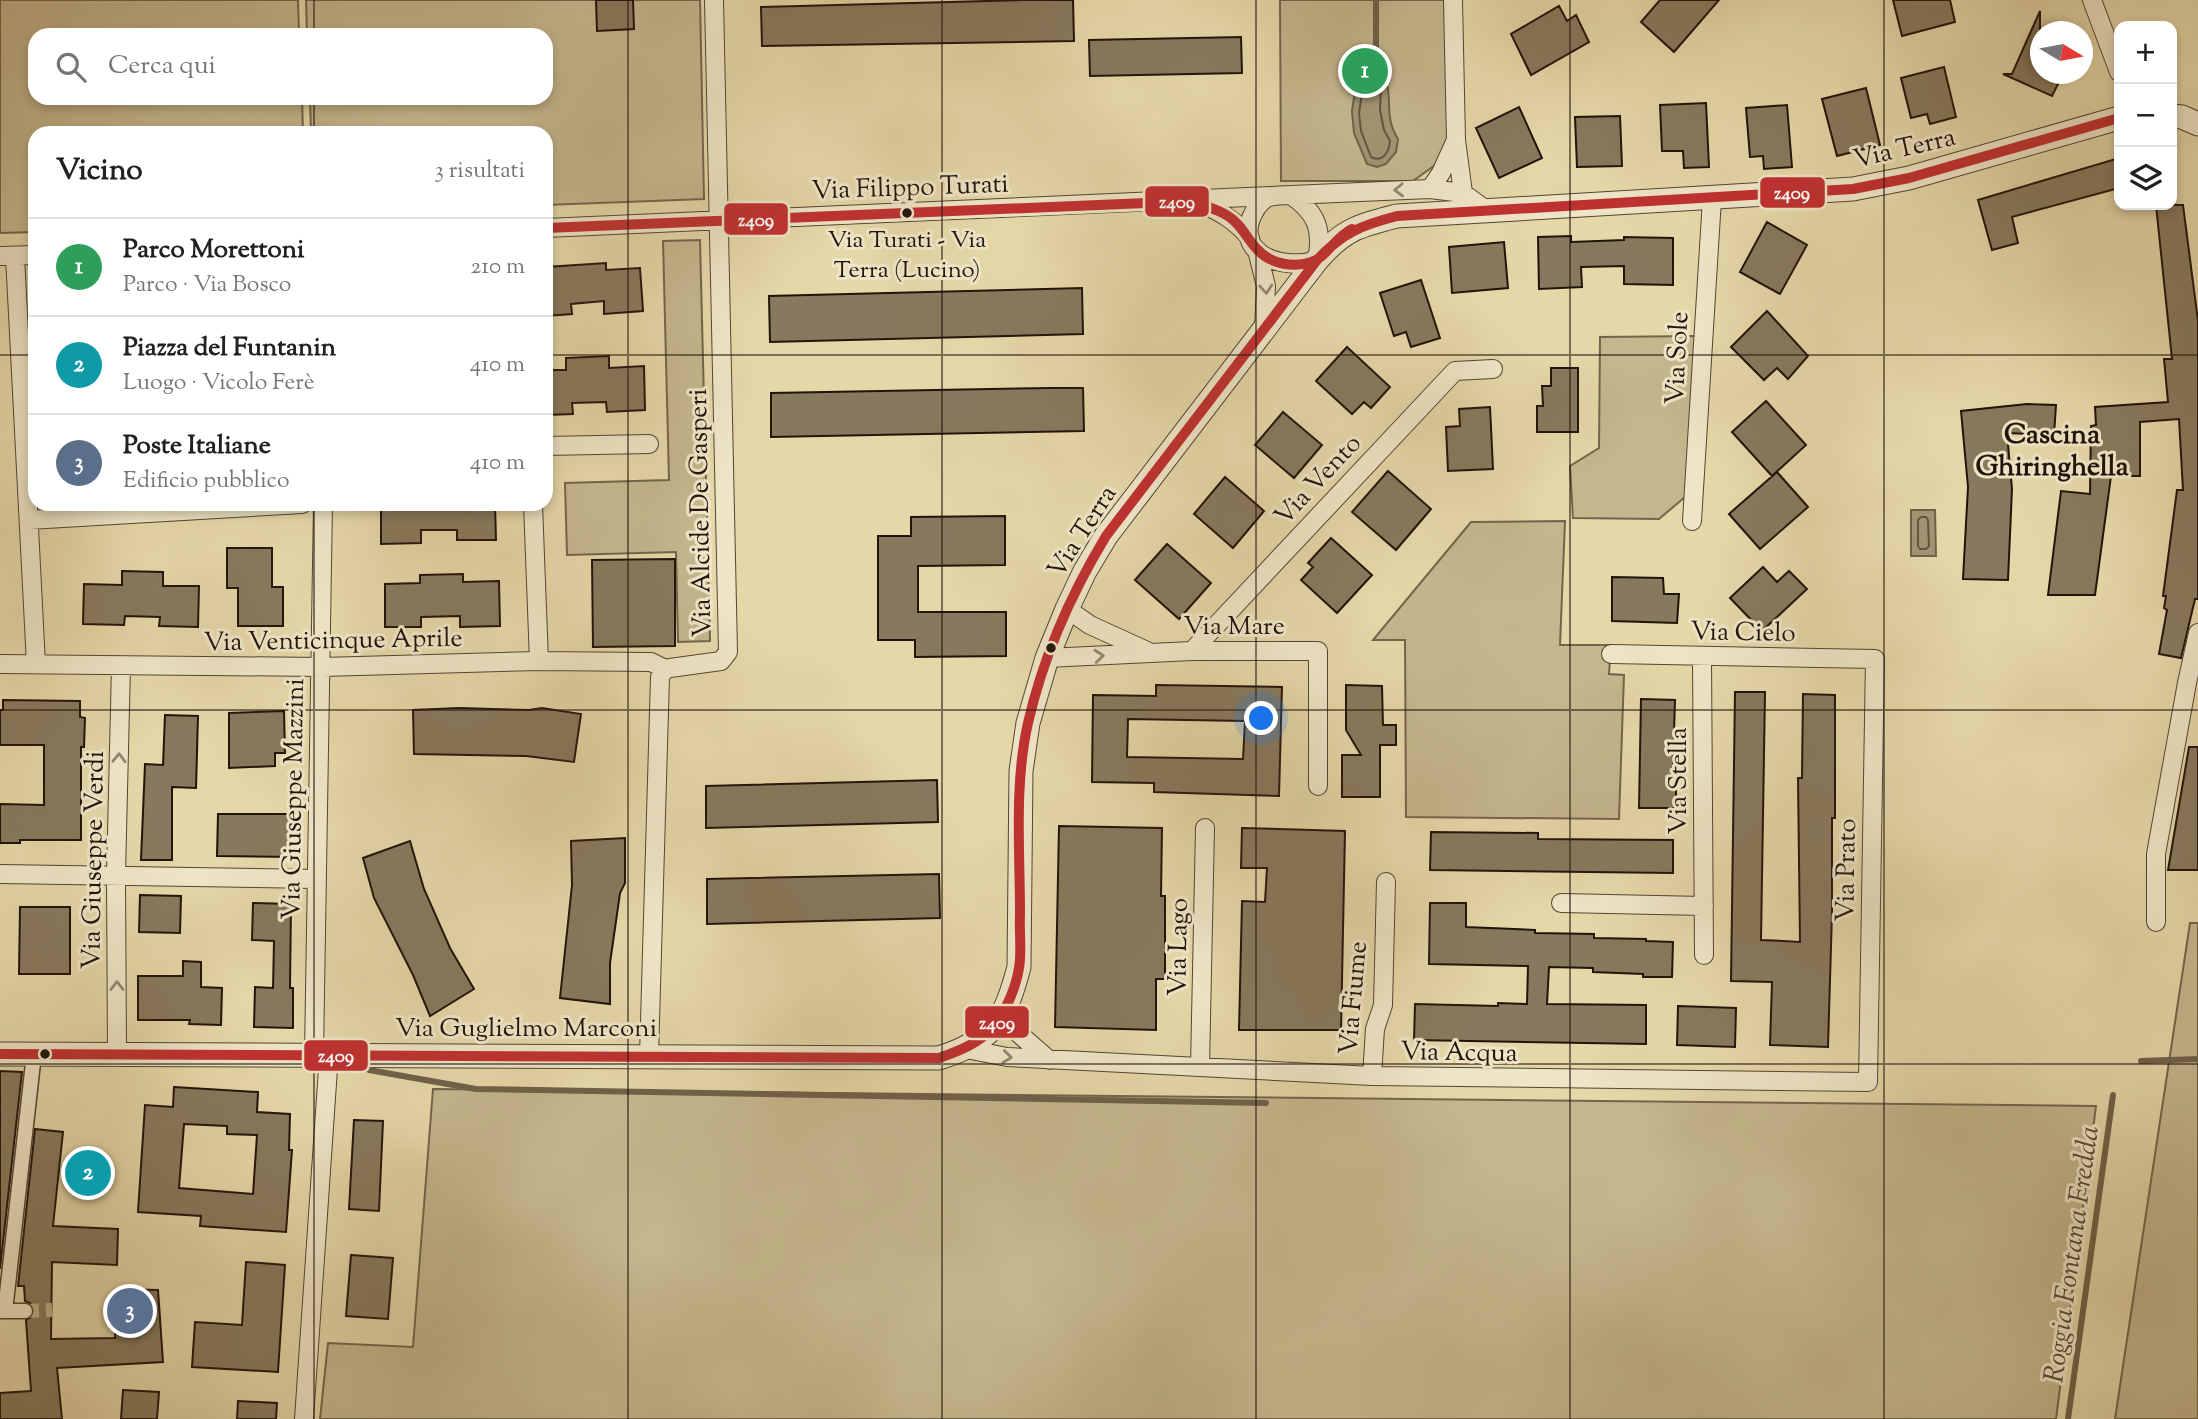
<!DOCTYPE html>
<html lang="it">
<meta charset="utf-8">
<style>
body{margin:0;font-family:"Sorts Mill Goudy",serif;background:#f6f6f6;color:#202124}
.controls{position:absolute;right:21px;top:21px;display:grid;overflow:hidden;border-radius:14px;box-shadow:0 4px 10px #0003}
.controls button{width:63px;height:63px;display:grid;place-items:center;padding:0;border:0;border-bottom:2px solid #e0e0e0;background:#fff;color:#202124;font:35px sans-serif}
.compass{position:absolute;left:2030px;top:21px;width:63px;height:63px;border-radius:50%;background:#fff;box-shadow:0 4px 10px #0003;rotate:100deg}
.you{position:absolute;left:1262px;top:719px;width:24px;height:24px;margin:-18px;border:5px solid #fff;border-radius:50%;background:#1a73e8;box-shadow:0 0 0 10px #1a73e833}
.badge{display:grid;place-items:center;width:46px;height:46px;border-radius:50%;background:#b45309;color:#fff;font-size:23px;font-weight:700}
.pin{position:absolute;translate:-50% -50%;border:4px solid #fff;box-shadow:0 2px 7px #0006}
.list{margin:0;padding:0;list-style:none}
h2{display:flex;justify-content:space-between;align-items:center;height:91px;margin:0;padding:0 28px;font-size:30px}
h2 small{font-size:23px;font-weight:400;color:#757577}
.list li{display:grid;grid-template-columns:46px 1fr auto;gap:21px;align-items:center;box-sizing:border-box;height:98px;padding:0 28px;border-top:2px solid #e0e0e0}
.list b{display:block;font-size:26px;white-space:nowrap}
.list p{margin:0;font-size:23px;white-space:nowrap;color:#757577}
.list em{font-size:23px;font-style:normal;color:#757577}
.icon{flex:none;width:38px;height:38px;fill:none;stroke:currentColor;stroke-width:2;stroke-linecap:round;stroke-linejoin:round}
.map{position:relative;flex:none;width:2198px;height:1419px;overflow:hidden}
.search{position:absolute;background:#fff;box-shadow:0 4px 10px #0003;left:28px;top:28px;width:525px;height:77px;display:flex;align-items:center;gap:18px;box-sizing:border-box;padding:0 24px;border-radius:21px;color:#757577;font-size:26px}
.panel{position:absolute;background:#fff;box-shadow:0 4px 10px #0003;left:28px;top:126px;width:525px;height:385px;border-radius:21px}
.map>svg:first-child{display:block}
.green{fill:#c4b68d;stroke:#72654c;stroke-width:2}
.water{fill:#a29573;stroke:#6e6149;stroke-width:2}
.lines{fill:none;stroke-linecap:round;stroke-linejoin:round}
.shore{stroke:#62543f;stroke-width:2}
.stream{stroke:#6e6149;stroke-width:6}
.building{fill:#87795d;stroke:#21140b;stroke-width:2;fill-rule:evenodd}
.pedestrian-tunnel{stroke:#beb089;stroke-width:14;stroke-dasharray:14 7;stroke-linecap:butt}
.pedestrian-casing{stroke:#524532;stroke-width:17}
.minor-casing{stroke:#524532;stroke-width:20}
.tertiary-casing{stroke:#524532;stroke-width:25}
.pedestrian{stroke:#eee5c6;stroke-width:14}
.minor{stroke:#eee5c6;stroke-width:18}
.tertiary{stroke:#eee5c6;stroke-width:23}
.bus-1-casing{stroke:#eee5c6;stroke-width:16}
.bus-1{stroke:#bf3131;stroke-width:10}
.oneway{stroke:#928772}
.grid{fill:none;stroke:#21140b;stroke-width:2;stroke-opacity:0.55}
.bus-dot{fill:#21140b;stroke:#eee5c6;stroke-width:2.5}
.labels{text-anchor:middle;stroke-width:6;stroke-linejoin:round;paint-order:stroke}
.bus-label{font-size:24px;fill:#21140b;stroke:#eee5c6}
.street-label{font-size:26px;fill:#21140b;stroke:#eee5c6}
.neighbourhood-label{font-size:28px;font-weight:bold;fill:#21140b;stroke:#eee5c6}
.water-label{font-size:28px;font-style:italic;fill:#554835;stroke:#eee5c6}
.line-badge{stroke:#eee5c6;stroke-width:2.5}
.badge-label{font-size:19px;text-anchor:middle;font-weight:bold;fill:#fff}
</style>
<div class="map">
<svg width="2198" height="1419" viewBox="0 0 2198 1419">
<rect width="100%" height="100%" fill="#e5d7a8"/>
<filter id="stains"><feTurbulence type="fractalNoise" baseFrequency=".00286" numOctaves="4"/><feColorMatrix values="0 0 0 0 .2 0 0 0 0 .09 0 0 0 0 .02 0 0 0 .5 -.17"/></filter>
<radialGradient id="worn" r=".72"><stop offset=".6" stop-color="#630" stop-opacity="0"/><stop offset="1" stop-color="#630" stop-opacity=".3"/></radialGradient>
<path class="green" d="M0,0H298L299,35H35V98H302L303,133H35V232L0,233Z
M306,0H700L704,199L546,205V133H311L310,98H546V35H307Z
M1280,0H1448L1451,139L1435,165L1413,181H1281Z
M700,240L710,641L678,642L676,552L567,555L565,483L669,480L663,241Z
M1696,336L1685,497L1659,519L1573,518L1570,466L1599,448L1600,337Z
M1565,521L1560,645H1611L1609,674L1624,675L1619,819L1406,817L1405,640H1373L1471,522Z
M2190,923H2198V1419H2115Z
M433,1089L2096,1106L2056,1419H320L328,1343L413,1347Z"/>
<path class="water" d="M1383,52L1380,71C1397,94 1381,112 1398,139L1396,152L1386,164L1377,167L1367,164L1354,133L1352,111L1358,70L1367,58Z
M1911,510H1935L1936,556H1911Z"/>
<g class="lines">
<path class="shore" d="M1368,69L1372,70L1381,85L1380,110L1384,130L1390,141C1389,152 1383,163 1371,157L1361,131L1359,113L1365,72Z
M1921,517H1926L1928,520L1929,546L1926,549H1920L1918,546V520Z"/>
<path class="stream" d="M1376,0V63
M2141,1061L2198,1059
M369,1070L476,1089L1266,1103
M2068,1419L2113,1095"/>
</g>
<path class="building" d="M596,0H633L634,29L597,31Z
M1023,0H1073L1074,41L762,46L761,7Z
M1660,0H1719L1674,52L1641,22Z
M1893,0H1950L1955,22L1902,36Z
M1559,6L1567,21L1576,15L1589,42L1531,75L1511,34Z
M2040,11V74H2063L2052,96L2003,74H2012Z
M1241,37L1242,73L1090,76L1089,40Z
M1944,67L1956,117L1930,124L1927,114L1911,118L1901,78Z
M1866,88L1880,145L1837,156L1822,99Z
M1706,103L1709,167L1684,168L1683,151H1662L1660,105Z
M1787,105L1792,167L1764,169L1763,156L1750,157L1746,108Z
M1519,107L1542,158L1499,178L1476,128Z
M1620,116L1622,166L1577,167L1575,117Z
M2119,158V188L2012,217L2018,243L1992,250L1978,200Z
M2156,205H2183L2198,321V599H2195L2181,658L2159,654L2167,610L2164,608L2166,596H2163L2177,490H2183L2179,419L2140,422V476H2111L2095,595H2048L2061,491L2090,494L2091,426L2096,425L2095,407L2168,402L2164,359H2172Z
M1767,222L1807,245L1780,294L1740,272Z
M1571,236V242L1624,240V237L1673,238V285L1624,284V266L1581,267L1582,287L1539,289L1538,237Z
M1504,242L1508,288L1452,293L1449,247Z
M606,263V270L640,268L643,311L604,314V301L571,304L572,314L546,316V267Z
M1421,280L1440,338L1411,347L1406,332L1394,336L1380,293Z
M1082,288L1083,334L770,342L769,296Z
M1767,311L1808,356L1788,379L1777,368L1764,380L1731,347Z
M1347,347L1390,387L1371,408L1364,402L1352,414L1316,381Z
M609,356V368L644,366L645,410L607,412L606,402L572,403L573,414L546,415V370H566V358Z
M1551,368H1578V432H1537V406H1543L1542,386H1551Z
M1050,388H1083L1084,431L771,437V393Z
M1766,401L1806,445L1772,476L1732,432Z
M2027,404L2056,405L2054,435L2007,433L2012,489L2008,580L1963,579L1968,487L1961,411Z
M1490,407L1493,469L1448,471L1446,427L1460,426L1459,409Z
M1283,412L1322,445L1294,478L1255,445Z
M1388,471L1431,509L1396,550L1352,512Z
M1777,472L1808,507L1760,549L1729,514Z
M1225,477L1264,511L1233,548L1194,514Z
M381,504H495L496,540H457V530H421V543L381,544Z
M1005,516V565L918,566V612H1006V656L915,657V640H878V536H911V517Z
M1331,538L1372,575L1337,613L1301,580L1313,567L1308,563Z
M1167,544L1211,583L1179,619L1135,580Z
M227,548H272V587H283V626H238V588H227Z
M675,559V646L593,647L592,560Z
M1763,567L1777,582L1789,571L1807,589L1762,631L1730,598Z
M122,571L163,572V586H199L198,627L159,626L160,617L125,616L124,625L83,624L84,584L122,585Z
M463,574V582L499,581L500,626L460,627V616L421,617V627H385V584L420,583V575Z
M1612,577L1663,578L1664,594H1679L1677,623L1612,621Z
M1156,685L1282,687L1279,796L1154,792V783L1092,782L1093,695L1156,696ZM1128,719L1245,721L1243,759L1127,757Z
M1346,685L1382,686L1383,725H1396V745H1380V797H1342V755H1361L1346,730Z
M1735,692H1765L1761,940L1783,941L1800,942L1798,778H1802L1803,694L1835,695V818H1832V913L1828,1047L1770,1045L1772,982L1731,981Z
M1641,699L1675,700L1673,766H1676V808H1639Z
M3,700L80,701V717L85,718L84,747H81V840H20V843H0V804L44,805V745H0V710H3Z
M459,708L529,710L542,708L581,714L574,762L526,756L414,754L413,710Z
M284,711L285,753H275V766L229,768V713Z
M165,715L198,716L196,788L172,787V860H141L145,764L163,765Z
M2189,747H2198V870H2168Z
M937,780L938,822L706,828V786Z
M218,814H293V857L217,856Z
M1059,826L1162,828L1161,896H1165V979H1156V1030L1055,1027Z
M1242,828L1345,831L1341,1030H1239L1242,901L1265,902L1267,868H1241Z
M1431,832L1538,833V839L1673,840V873L1430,870Z
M625,838V883L620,893L610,963V1004L560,998L572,885L571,841Z
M410,841L424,889L450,948L474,989L430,1016L413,975L374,898L363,858Z
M939,874L940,918L707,924V879Z
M140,895L181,896L180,933L139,932Z
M253,903L291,904L290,988H293V1028L254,1027L255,987L273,988L274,941L252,940Z
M1430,903H1466V927L1535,930V933L1594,934V938L1646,939V941L1673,942L1672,977H1643V974L1593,972V968L1549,967L1547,1004L1646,1005V1044L1414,1040L1415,1004L1498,1006V1003L1527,1004L1528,966L1429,964Z
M20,907H70V974H19Z
M183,961L201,962V987L222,988L221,1025L189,1024L190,1020H138V976H183Z
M1678,1006L1736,1008L1735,1047L1677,1045Z
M0,1071L22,1072L0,1269Z
M174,1087L258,1092L257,1112L290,1114L289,1150H292L286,1232L200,1226L201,1216L138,1212L145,1105L173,1107ZM184,1124L227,1126V1134L257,1135L253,1194L179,1188Z
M354,1120L383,1121L379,1211L349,1209Z
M35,1129L63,1132L53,1226L118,1229L117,1265L52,1262L51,1339L115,1338L116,1289L158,1290L163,1362L57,1368L62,1419H0V1393L31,1391L26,1320L33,1316L35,1310L30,1303L25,1301L24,1286H18Z
M351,1255L393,1258L388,1319L346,1316Z
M246,1262L285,1265L278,1372L192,1367L195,1322L242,1325Z
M123,1390L159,1392L157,1419H121Z
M238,1401L277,1403L276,1419H237Z"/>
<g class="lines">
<path class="pedestrian-tunnel" d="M25,1311L52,1310"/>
<defs>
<path id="pedestrian" d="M0,1311H25
M5,1311L34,1054"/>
<path id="minor" d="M1453,0L1456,140L1463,193
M2092,0L2119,72
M1430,189L1441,173L1456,140
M1291,195C1317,213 1323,230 1317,260C1284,271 1231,255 1254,212C1257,206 1263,199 1269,197C1276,195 1285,195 1291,195Z
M1291,195L1430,189L1463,193L1486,210
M1200,203C1221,212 1236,221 1250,238
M546,228L1270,196
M1257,250L1266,286L1264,329
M0,256L35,255
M15,256L36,664
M546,446L649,444
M533,504L539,661
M29,520L302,504
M1692,521L1712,199
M1067,609L1090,625L1147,651
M1192,651L1455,371L1493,369
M1702,657L1704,955
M1047,658L1192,651H1318V786
M0,664L322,667L539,661L651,662L665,669
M0,874L316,879
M1561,903L1704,906
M2156,922V854L2187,683L2198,633
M1001,1018L1049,1060
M966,1049L1007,1057L1372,1076L1868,1082L1875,659L1611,654
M117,1054L116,875L121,666
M314,1054L323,504
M649,1056L660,677L665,669L670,668L721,661L728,652L714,0
M1200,1067L1205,828
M1372,1076L1375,1029L1383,1005L1386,882
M304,1419L329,1054"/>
<path id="tertiary" d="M2172,116L2182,117L2198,124
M0,1054L939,1058C993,1041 1005,1020 1019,967L1021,771L1028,723L1047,658L1067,609L1085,571L1106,536L1317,260C1344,229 1358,226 1397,216L1853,189L1909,178L2119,118"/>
</defs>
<use href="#pedestrian" class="pedestrian-casing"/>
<use href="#minor" class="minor-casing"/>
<use href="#tertiary" class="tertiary-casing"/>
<use href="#pedestrian" class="pedestrian"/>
<use href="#minor" class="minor"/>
<use href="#tertiary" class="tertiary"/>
<defs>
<path id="bus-1" d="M546,228L1193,201C1204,206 1218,209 1228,216C1241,224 1246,237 1256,248C1270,265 1296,269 1316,260C1327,255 1336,237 1352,229
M0,1054L939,1058C959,1051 980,1043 994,1026C1006,1011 1016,987 1019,968C1022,951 1019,932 1020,914C1020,851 1014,784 1028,723C1043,657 1071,594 1106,536L1317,260C1342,233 1362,225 1397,216L1853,189L1909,178L2119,118"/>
</defs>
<use href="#bus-1" class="bus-1-casing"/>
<use href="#bus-1" class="bus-1"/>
</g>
<defs><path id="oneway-chevron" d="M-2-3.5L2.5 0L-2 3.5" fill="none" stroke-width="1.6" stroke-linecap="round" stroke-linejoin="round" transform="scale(1.75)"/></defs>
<g class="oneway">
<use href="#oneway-chevron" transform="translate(1399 190) rotate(178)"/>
<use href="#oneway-chevron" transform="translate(1266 289) rotate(86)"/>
<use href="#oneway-chevron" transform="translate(1099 656) rotate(-5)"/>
<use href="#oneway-chevron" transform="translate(119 758) rotate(-89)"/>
<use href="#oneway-chevron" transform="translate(117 986) rotate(-90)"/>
<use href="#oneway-chevron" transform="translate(1007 1057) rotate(7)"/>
</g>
<path class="grid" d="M314,0V35M628,0V1419M942,0V1419M1256,0V1419M1570,0V1419M1884,0V1419M314,98V133M0,355H35M546,355H2198M314,504V1419M0,710H2198M0,1064H2198"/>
<g class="bus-dot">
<circle cx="907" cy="213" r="6"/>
<circle cx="1051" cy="648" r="6"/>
<circle cx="45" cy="1054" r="6"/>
</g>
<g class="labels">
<g class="bus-label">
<text x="907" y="247">Via Turati - Via<tspan x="907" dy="30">Terra (Lucino)</tspan></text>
</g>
<g class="street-label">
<text transform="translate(1904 147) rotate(-13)" y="9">Via Terra</text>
<text transform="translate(910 186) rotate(-2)" y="9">Via Filippo Turati</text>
<text transform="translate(1676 358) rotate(-87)" y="9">Via Sole</text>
<text transform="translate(1317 479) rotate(-47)" y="9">Via Vento</text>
<text transform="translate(699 513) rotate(-91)" y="9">Via Alcide De Gasperi</text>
<text transform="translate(1081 531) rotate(-57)" y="9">Via Terra</text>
<text x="1234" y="634">Via Mare</text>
<text transform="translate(1743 631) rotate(1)" y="9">Via Cielo</text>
<text transform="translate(333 639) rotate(-1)" y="9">Via Venticinque Aprile</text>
<text transform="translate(1677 781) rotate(-90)" y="9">Via Stella</text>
<text transform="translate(292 799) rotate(-89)" y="9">Via Giuseppe Mazzini</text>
<text transform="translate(92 860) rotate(-89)" y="9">Via Giuseppe Verdi</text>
<text transform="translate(1845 870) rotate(-89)" y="9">Via Prato</text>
<text transform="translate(1177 947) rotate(-89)" y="9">Via Lago</text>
<text transform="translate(1352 998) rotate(-85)" y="9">Via Fiume</text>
<text x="526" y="1036">Via Guglielmo Marconi</text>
<text transform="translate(1459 1051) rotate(1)" y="9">Via Acqua</text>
</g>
<g class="neighbourhood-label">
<text x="2052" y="443">Cascina<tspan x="2052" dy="32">Ghiringhella</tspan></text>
</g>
<g class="water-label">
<text transform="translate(2070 1254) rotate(-82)" y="10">Roggia Fontana Fredda</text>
</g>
</g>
<g class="line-badge">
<rect x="1759" y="176" width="67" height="33" rx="7" fill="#bf3131"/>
<rect x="1144" y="185" width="66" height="33" rx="7" fill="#bf3131"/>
<rect x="723" y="202" width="66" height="34" rx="7" fill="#bf3131"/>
<rect x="964" y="1005" width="66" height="34" rx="7" fill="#bf3131"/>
<rect x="303" y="1039" width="66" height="33" rx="7" fill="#bf3131"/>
</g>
<g class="badge-label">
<text x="1792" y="199">z409</text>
<text x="1177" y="208">z409</text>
<text x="756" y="226">z409</text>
<text x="997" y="1029">z409</text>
<text x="336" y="1062">z409</text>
</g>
<rect width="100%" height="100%" filter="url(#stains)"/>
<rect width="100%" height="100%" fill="url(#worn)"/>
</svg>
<div class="controls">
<button>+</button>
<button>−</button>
<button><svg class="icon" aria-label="layers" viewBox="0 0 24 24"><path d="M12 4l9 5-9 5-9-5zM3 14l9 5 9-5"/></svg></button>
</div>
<svg class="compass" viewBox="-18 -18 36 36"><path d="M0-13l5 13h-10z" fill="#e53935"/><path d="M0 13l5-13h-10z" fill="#757577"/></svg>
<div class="you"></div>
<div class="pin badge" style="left:1365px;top:71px;background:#2e9e5b">1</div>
<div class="pin badge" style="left:88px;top:1173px;background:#0f9aa8">2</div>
<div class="pin badge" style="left:130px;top:1311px;background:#5c6f8a">3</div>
<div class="search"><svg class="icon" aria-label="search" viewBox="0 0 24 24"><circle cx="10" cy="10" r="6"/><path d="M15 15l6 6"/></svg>Cerca qui</div>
<section class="panel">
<h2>Vicino<small>3 risultati</small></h2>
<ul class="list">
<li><span class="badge" style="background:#2e9e5b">1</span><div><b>Parco Morettoni</b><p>Parco · Via Bosco</p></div><em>210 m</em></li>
<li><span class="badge" style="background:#0f9aa8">2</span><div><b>Piazza del Funtanin</b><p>Luogo · Vicolo Ferè</p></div><em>410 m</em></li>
<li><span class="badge" style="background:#5c6f8a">3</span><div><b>Poste Italiane</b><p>Edificio pubblico</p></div><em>410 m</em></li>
</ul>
</section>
</div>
